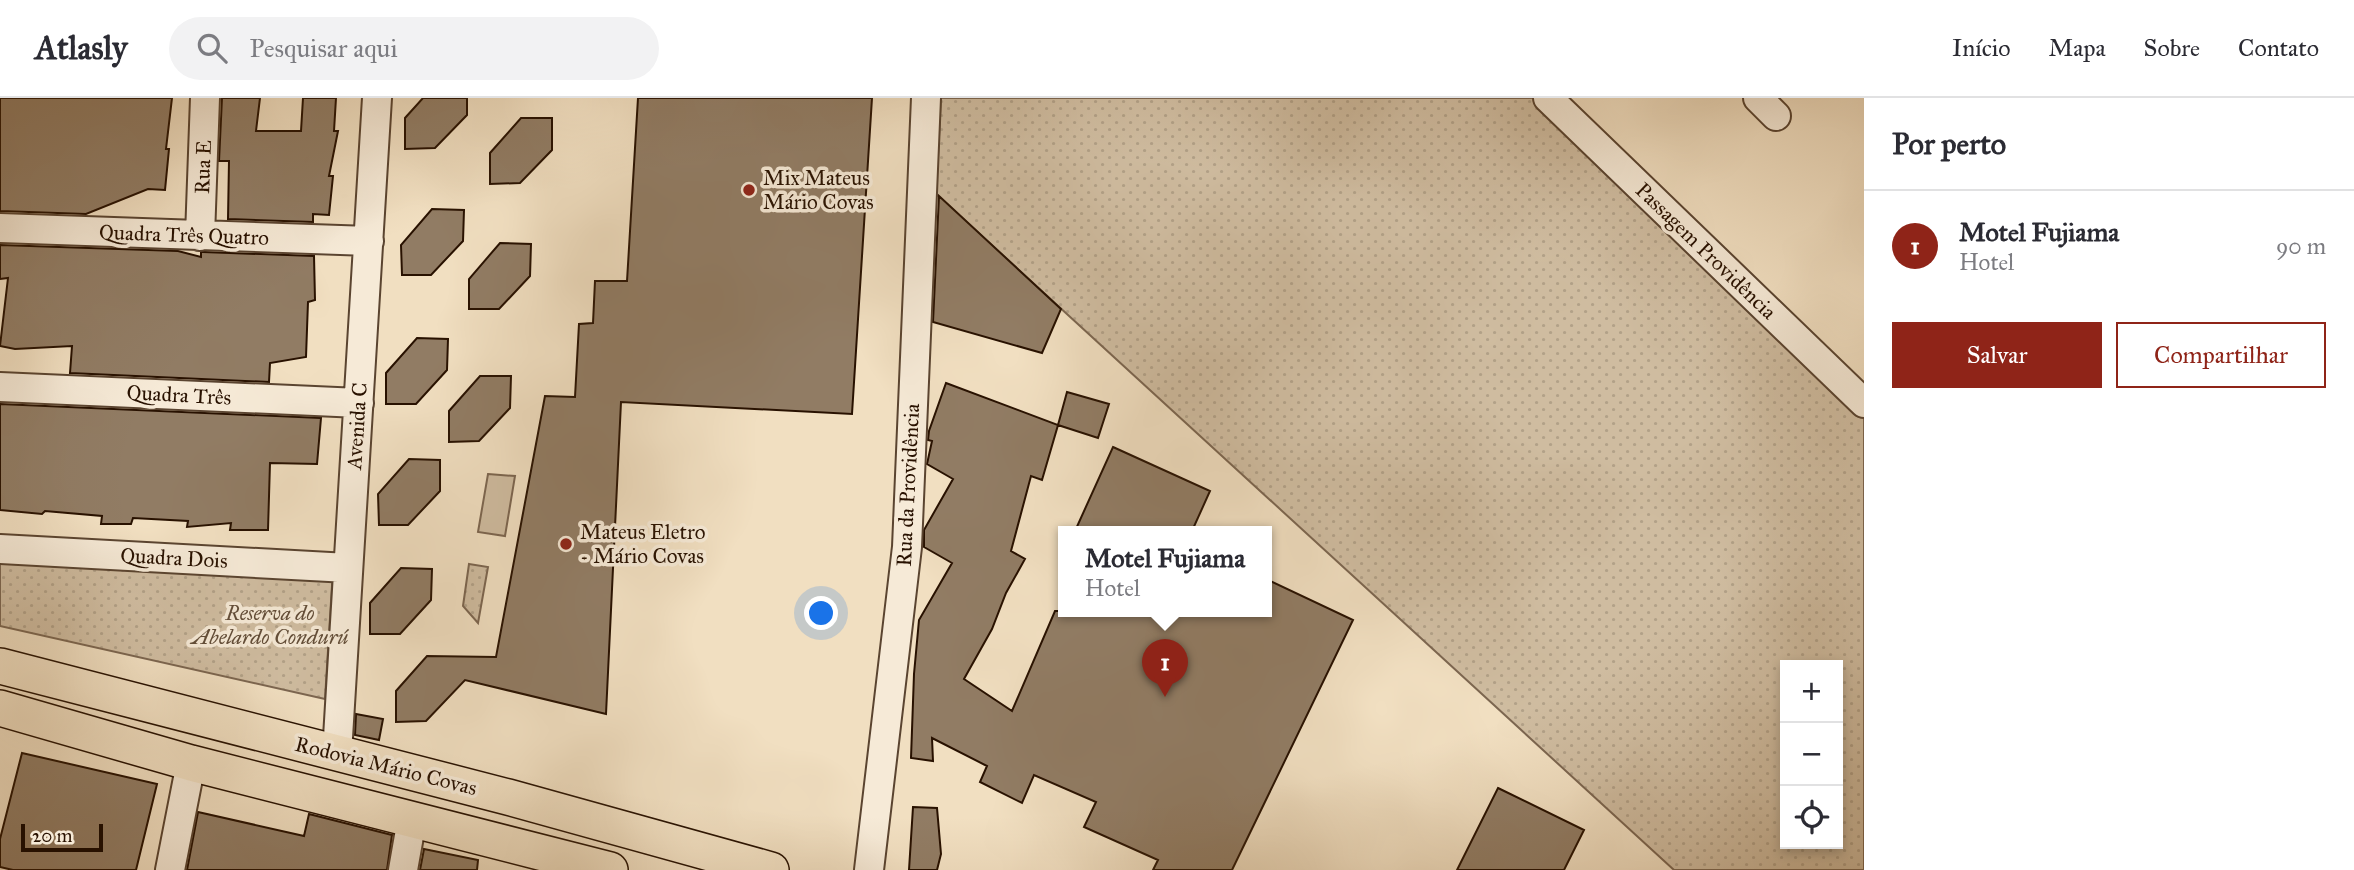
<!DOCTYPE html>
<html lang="pt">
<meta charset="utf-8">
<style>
body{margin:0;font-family:"IM FELL Great Primer",serif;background:#f2f2f3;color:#2b2b33}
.controls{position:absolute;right:21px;bottom:21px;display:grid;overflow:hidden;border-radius:0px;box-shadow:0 4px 10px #0003}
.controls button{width:63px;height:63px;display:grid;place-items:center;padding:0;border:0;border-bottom:2px solid #e1e1e2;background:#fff;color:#2b2b33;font:35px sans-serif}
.scale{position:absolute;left:21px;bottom:18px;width:82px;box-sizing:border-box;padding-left:7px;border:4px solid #281100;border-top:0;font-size:19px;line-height:24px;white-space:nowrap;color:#281100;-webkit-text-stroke:5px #f6ead7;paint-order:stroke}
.you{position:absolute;left:822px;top:516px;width:24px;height:24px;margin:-18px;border:5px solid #fff;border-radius:50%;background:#1a73e8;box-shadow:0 0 0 10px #1a73e833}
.badge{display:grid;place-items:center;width:46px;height:46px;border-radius:50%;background:#8f2418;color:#fff;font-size:23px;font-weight:700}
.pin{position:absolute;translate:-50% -58px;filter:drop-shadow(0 2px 4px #0008)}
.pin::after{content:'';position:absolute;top:37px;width:24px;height:21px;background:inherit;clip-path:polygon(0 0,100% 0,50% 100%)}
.popup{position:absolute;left:1058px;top:428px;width:214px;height:91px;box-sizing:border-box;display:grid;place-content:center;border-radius:0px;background:#fff;filter:drop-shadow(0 2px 5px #0005);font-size:23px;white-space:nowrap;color:#7c7c81}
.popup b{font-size:26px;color:#2b2b33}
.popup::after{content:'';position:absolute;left:50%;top:100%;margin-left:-14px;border:14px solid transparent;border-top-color:#fff}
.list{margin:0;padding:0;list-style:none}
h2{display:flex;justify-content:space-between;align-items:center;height:91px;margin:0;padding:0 28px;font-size:30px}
h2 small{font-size:23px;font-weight:400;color:#7c7c81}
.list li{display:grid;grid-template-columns:46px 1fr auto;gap:21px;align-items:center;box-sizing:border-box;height:112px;padding:0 28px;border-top:2px solid #e1e1e2}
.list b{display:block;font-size:26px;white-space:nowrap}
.list p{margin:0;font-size:23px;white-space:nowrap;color:#7c7c81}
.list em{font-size:23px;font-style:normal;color:#7c7c81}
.actions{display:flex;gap:14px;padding:21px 28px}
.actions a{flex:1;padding:16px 0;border:2px solid #8f2418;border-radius:0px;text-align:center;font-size:24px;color:#8f2418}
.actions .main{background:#8f2418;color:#fff}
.icon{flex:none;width:38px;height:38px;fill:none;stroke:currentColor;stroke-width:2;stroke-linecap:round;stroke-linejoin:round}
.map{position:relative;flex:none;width:1864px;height:772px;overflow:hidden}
header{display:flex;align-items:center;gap:42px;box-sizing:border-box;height:98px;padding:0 35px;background:#fff;border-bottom:2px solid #e1e1e2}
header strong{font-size:33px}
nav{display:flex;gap:38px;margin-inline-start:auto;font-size:24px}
.search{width:490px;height:63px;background:#f2f2f3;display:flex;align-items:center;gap:18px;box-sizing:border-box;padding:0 24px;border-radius:38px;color:#7c7c81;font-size:26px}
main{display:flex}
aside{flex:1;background:#fff}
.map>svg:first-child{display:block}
.green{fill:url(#green-dots);stroke:#7c6650;stroke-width:2;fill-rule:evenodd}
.pitch{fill:#cfbca0;stroke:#7c6650;stroke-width:2}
.building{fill:#917c64;stroke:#281100;stroke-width:2}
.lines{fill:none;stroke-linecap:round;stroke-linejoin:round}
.minor-casing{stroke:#5a4430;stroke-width:32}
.major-casing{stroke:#281100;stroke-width:38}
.minor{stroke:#f6ead7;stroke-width:28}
.major{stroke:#f1dfc1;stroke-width:35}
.poi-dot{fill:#8f2418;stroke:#f6ead7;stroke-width:2.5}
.labels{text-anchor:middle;stroke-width:7;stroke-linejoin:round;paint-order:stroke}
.street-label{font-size:21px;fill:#281100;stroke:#f6ead7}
.poi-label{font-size:21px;fill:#281100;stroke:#f6ead7;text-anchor:start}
.park-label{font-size:21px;font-style:italic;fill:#624d38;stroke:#f6ead7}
</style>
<header>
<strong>Atlasly</strong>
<div class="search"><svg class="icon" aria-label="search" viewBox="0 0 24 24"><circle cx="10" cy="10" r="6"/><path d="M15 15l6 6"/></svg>Pesquisar aqui</div>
<nav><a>Início</a><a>Mapa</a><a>Sobre</a><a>Contato</a></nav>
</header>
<main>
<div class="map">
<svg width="1864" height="772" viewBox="0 0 1864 772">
<defs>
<pattern id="green-dots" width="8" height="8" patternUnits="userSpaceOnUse" patternTransform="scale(1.75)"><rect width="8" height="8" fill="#cfbca0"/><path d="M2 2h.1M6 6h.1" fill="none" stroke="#b2a188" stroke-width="1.8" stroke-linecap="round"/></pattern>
</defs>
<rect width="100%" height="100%" fill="#f1dfc1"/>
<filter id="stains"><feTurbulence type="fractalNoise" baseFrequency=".00286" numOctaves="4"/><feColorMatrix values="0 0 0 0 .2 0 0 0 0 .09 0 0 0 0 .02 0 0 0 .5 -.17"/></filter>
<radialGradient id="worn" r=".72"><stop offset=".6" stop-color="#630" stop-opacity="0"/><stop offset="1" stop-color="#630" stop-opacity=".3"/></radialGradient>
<path class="green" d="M941,0H1559L1864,285V772H1674L936,96ZM1785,567H1838V746H1785Z
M0,452L333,471L325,601L0,528Z
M469,466L488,469L478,525L463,508Z"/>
<path class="pitch" d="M488,376L515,378L505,438L478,434Z"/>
<path class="building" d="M0,0H172L166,51H169L165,92L148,91L86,116L0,113Z
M222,0H260L256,33H301L303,0H336L334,33H338L329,78H333L329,117L313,116V124L228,121L229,63H219Z
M423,0H467V17L435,50L405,51V20Z
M638,0H872L852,316L621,304L606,616L465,582L426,623L396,624V593L427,558L496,559L545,298L575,299L579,226L593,225L595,183H627Z
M521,20H552V52L520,85L490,86V55Z
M939,98L1061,211L1042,255L933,224Z
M432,111L464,112L463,143L431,177H402L401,147Z
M500,145L531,146L530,178L499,211H469V181Z
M0,147L178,153L201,159V154H203L314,158L315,202L308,204L306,259L270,265L269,284L70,275L72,248L15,251L0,248L8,180L0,181Z
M417,240L448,241L447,272L416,306H386V275Z
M480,278H511L510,310L479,343L449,344V313Z
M946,285L1058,327L1042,382L1031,378L1011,453L1025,461L1006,495L992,531L964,581L1012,613L1055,513H1266V481L1353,522L1232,772H1153L1158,762L1084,729L1096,704L1034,677L1022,705L980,684L987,668L932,640L933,663L911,660L914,576L919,522L952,465L924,449V432L953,381L927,366L932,343L928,342L929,333Z
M1067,294L1109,306L1098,340L1058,327Z
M0,306L321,320L317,366L270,365L268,432H230L231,425L187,429L188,423L133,420L131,426H101L102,418L45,413L42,416L0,412Z
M1113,349L1210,393L1192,433H1075Z
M409,361L440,362V393L408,427H379L378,396Z
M401,470L432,471L431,502L400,536H370V505Z
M356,616L383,621L379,642L355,637Z
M22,655L157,686L136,772H13L0,769V741Z
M1498,690L1584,732L1564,772H1457Z
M913,709L937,710L941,756L937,772H909Z
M198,714L304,738L309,716L392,737L387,772H187Z
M424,751L478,762L477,772H420Z"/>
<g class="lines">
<defs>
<path id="minor" d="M1548,0L1864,305
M1758,0L1776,18
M0,130L369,143
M200,138L205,0
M0,289L359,305
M0,451L348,470
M337,656L377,0
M170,772L191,665
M403,772L412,721
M869,772L907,449L926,0"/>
<path id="major" d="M0,568L508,699L771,772
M0,610L191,665L610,772"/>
</defs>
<use href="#minor" class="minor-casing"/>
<use href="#major" class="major-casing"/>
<use href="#minor" class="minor"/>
<use href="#major" class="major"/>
</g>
<g class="poi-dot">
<circle cx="749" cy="92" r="7"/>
<circle cx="566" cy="446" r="7"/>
</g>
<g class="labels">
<g class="street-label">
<text transform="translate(203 69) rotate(-88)" y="7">Rua E</text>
<text transform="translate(184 137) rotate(2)" y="7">Quadra Três Quatro</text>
<text transform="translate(1706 153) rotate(44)" y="7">Passagem Providência</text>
<text transform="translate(179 297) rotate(3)" y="7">Quadra Três</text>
<text transform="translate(357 328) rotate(-86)" y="7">Avenida C</text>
<text transform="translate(908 387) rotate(-87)" y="7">Rua da Providência</text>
<text transform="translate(174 460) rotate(3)" y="7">Quadra Dois</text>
<text transform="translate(386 668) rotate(14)" y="7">Rodovia Mário Covas</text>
</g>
<g class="poi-label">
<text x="763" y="87">Mix Mateus<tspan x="763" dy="24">Mário Covas</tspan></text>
<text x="580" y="441">Mateus Eletro<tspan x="580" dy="24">- Mário Covas</tspan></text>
</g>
<g class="park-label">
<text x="270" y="522">Reserva do<tspan x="270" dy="24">Abelardo Condurú</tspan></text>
</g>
</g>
<rect width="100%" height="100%" filter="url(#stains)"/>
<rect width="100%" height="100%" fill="url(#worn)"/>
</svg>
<div class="controls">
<button>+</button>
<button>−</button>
<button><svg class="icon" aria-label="locate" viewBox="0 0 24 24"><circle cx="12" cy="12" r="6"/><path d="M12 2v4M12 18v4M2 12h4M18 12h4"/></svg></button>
</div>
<div class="scale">20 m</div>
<div class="you"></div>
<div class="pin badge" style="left:1165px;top:599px">1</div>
<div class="popup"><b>Motel Fujiama</b>Hotel</div>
</div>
<aside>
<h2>Por perto<small></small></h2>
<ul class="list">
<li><span class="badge">1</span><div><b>Motel Fujiama</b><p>Hotel</p></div><em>90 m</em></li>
</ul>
<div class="actions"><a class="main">Salvar</a><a>Compartilhar</a></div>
</aside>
</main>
